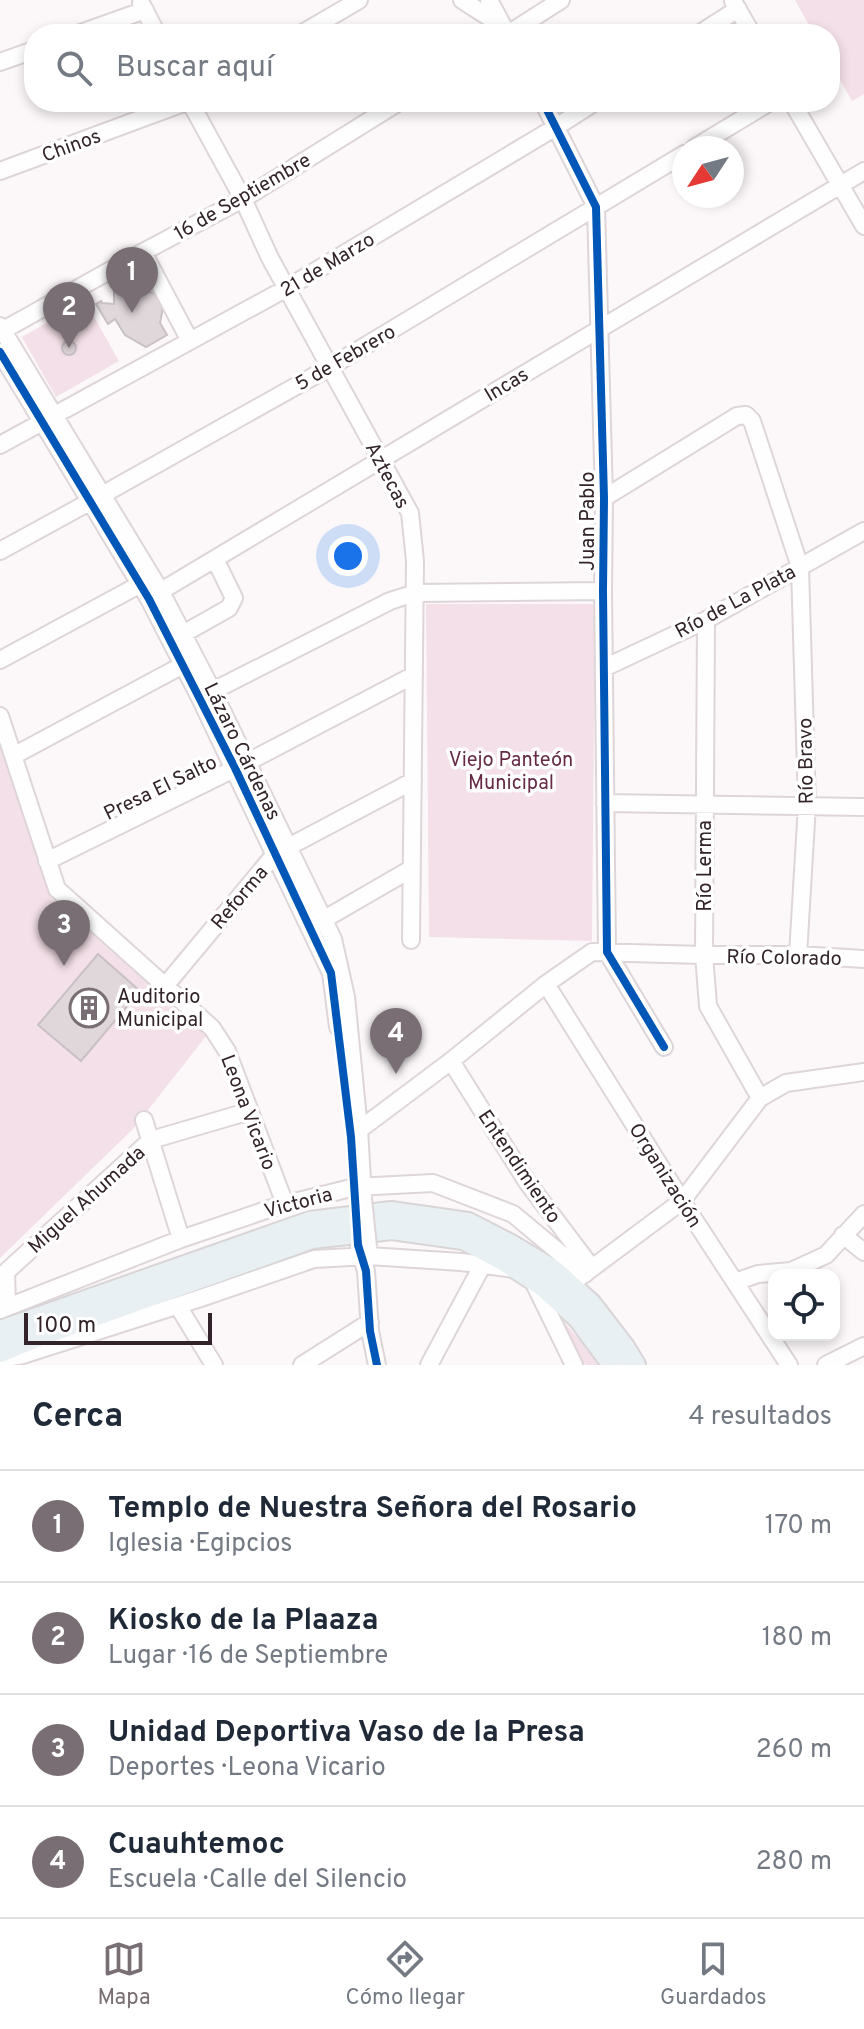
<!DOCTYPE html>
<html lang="es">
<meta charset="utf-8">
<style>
body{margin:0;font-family:Overpass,sans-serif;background:#f2f2f3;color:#1f2937}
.controls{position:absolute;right:24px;bottom:24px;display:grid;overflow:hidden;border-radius:16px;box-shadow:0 4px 12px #0003}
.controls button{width:72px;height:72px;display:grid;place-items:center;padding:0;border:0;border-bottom:2px solid #e0e1e3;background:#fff;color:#1f2937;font:40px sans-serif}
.compass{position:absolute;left:672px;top:136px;width:72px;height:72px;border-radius:50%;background:#fff;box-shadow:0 4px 12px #0003;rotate:234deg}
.scale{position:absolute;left:24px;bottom:20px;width:188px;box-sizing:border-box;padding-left:8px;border:4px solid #32242a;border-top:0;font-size:22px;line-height:28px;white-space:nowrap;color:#32242a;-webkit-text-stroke:6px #fff;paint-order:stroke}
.you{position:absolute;left:348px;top:556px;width:28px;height:28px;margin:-20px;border:6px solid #fff;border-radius:50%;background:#1a73e8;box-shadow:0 0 0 12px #1a73e833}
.badge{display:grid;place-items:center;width:52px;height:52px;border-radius:50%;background:#796e73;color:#fff;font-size:26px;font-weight:700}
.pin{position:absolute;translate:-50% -66px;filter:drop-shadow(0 2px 4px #0008)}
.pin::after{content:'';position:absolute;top:42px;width:28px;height:24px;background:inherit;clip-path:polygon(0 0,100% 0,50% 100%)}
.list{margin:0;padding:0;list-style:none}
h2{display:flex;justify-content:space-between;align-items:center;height:104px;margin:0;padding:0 32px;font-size:34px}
h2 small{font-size:26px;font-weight:400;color:#747a83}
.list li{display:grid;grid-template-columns:52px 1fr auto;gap:24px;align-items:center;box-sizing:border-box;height:112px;padding:0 32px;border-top:2px solid #e0e1e3}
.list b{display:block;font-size:30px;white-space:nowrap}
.list p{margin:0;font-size:26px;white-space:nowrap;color:#747a83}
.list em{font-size:26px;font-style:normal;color:#747a83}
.icon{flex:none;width:44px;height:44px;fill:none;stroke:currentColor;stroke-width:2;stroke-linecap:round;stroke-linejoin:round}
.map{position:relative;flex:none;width:864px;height:1365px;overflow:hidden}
.search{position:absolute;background:#fff;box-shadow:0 4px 12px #0003;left:24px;right:24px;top:24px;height:88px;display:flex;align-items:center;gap:20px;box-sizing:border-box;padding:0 28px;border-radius:32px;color:#747a83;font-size:30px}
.sheet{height:552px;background:#fff}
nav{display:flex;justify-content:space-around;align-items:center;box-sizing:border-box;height:112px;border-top:2px solid #e0e1e3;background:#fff;font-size:22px;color:#747a83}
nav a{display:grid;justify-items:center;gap:4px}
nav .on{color:#796e73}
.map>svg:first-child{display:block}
.green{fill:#f4e0e8}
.building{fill:#e0d7db;stroke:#c9c1c5;stroke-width:2}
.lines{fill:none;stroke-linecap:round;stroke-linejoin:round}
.minor-casing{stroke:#ded5d8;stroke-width:20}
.major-casing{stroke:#d9d5d7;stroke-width:24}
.minor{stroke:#fffefe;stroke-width:16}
.major{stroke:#e8f0f3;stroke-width:20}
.minor-bridge-casing{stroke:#ded5d8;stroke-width:20;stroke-linecap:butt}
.minor-bridge{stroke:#fffefe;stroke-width:16}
.cycleway-casing{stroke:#fff;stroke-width:13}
.cycleway{stroke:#0057b8;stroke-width:8}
.labels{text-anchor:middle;stroke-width:7;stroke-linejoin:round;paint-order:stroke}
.street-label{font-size:20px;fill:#32242a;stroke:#fff}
.park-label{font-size:20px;fill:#662a46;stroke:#fff}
.poi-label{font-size:20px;fill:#32242a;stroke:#fff;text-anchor:start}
</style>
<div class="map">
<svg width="864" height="1365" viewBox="0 0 864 1365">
<rect width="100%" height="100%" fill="#fcf8fa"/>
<path class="green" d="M795,0H864V94L852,101L830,62V34H814Z
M85,301L119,361L56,397L22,337Z
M426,604H595L592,941L429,937Z
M0,741L51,898L207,1035L133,1129L0,1258Z
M553,1310L594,1356L600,1365H585Z"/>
<path class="building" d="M133,280L141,281L146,290L157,295L163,307L160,323L167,335L146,347L125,335L115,319L108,324L96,304L101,301L102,303L114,304V291Z
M62 348a7 7 0 1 1 14 0a7 7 0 1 1-14 0Z
M98,954L140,991L81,1061L38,1025Z"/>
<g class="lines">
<defs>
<path id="minor" d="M462,0L504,27
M489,0L503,26
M733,1L752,34
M141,3L157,34
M78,34L145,10
M301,34L359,0
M508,34L561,0
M699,34L738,9
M0,62L34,50
M190,102L243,199L270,258L410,513L415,561L411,940
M543,102L596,207L604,498L603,591L607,952L664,1047
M792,102L864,226
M694,148L770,102
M0,171L186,102
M143,252L190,341
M0,326L161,592L213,692L333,939L346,997L359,1129L363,1198
M0,332L143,252L243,199L399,102
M0,352L149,599L200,698L331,973L338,1027
M0,445L287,288L556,127L595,102
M604,498L737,416L746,415L752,421L800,567L807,805L798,955
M0,551L102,495L330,367L684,154
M151,597L864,171
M706,620L704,955L708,1006L760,1098
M183,634L229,608L234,598L215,559
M0,660L150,579
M604,668L706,620L864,531
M205,695L390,601L415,593L603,591
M0,716L57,889L212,1028L227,1051L285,1204
M13,756L183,665
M605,803L864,807
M47,861L246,763L414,675
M316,924L411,869
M546,984L682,1201L789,1365
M165,986L275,854L413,781
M451,1061L527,1182L592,1268
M144,1120L181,1239
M355,1133L451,1061L546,984L592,952L704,955H798L864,959
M843,1235L864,1252
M359,1247L366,1271L370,1331L377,1365
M532,1279L574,1365
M576,1280L682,1201L760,1098L786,1083L864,1072
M735,1282L758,1274L791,1271L826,1255L864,1214
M178,1306L214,1365
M7,1307L6,1272L151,1140L250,1111
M0,1310L181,1239L278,1206L355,1187L433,1183L513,1214L585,1274
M0,1359L23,1355L201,1298L314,1259L369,1256L461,1262L514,1269
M302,1365L370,1322
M429,1365L482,1266
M826,1365L864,1346"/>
<path id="major" d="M0,1331L310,1222L391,1212L468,1223L511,1245L553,1270L591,1304L624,1347L635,1365
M0,1352L41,1335L312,1238L392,1229L463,1239L503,1260L543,1286L579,1319L613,1365"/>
</defs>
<use href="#minor" class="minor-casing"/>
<use href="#major" class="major-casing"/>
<use href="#minor" class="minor"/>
<use href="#major" class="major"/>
<defs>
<path id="minor-bridge" d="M363,1198L368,1247"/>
</defs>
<use href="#minor-bridge" class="minor-bridge-casing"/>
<use href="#minor-bridge" class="minor-bridge"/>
<defs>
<path id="cycleway" d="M543,102L596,207L604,498L603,591L607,952L664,1047
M0,352L149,599L235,768L331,973L351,1137L358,1245L366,1271L370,1331L377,1365"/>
</defs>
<use href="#cycleway" class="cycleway-casing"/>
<use href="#cycleway" class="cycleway"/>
</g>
<defs>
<symbol id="building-ring" viewBox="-11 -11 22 22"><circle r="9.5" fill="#fff" stroke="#796e73" stroke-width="1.5"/><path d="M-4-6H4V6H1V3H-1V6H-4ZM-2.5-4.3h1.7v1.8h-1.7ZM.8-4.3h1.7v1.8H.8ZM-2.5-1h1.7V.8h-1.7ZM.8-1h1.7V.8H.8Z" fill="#796e73"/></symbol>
</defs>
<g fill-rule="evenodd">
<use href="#building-ring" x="67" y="986" width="44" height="44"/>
</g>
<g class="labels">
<g class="street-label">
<text transform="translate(71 145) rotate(-20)" y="7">Chinos</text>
<text transform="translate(242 196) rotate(-30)" y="7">16 de Septiembre</text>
<text transform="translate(327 264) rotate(-31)" y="7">21 de Marzo</text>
<text transform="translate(345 357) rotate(-30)" y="7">5 de Febrero</text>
<text transform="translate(506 384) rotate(-31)" y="7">Incas</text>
<text transform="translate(388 475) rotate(62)" y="7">Aztecas</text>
<text transform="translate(587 521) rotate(-90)" y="7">Juan Pablo</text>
<text transform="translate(735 601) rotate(-28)" y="7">Río de La Plata</text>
<text transform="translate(243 751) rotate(64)" y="7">Lázaro Cárdenas</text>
<text transform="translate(805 761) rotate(-91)" y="7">Río Bravo</text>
<text transform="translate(160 787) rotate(-26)" y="7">Presa El Salto</text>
<text transform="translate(704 866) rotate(-90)" y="7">Río Lerma</text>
<text transform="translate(239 897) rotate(-50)" y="7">Reforma</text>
<text transform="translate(784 957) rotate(1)" y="7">Río Colorado</text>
<text transform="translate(249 1112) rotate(69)" y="7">Leona Vicario</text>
<text transform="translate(520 1166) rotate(56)" y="7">Entendimiento</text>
<text transform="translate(666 1175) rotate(58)" y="7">Organización</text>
<text transform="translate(86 1199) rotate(-42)" y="7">Miguel Ahumada</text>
<text transform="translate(298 1202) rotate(-15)" y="7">Victoria</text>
</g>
<g class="park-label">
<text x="511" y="766">Viejo Panteón<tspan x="511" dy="23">Municipal</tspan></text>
</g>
<g class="poi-label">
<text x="117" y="1003">Auditorio<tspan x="117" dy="23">Municipal</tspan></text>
</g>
</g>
</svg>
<div class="controls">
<button><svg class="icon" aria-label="locate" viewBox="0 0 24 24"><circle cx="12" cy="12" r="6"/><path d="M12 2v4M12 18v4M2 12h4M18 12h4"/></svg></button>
</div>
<svg class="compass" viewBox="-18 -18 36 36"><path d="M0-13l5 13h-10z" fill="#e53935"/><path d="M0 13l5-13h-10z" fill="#747a83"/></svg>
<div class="scale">100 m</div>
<div class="you"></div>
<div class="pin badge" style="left:132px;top:313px">1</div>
<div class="pin badge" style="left:69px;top:348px">2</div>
<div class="pin badge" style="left:64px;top:966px">3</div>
<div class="pin badge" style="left:396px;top:1074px">4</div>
<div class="search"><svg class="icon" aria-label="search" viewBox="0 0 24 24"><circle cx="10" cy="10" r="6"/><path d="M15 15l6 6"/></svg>Buscar aquí</div>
</div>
<section class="sheet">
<h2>Cerca<small>4 resultados</small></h2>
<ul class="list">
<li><span class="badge">1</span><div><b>Templo de Nuestra Señora del Rosario</b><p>Iglesia · Egipcios</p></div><em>170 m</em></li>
<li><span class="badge">2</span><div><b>Kiosko de la Plaaza</b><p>Lugar · 16 de Septiembre</p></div><em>180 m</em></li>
<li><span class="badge">3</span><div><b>Unidad Deportiva Vaso de la Presa</b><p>Deportes · Leona Vicario</p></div><em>260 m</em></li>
<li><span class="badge">4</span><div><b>Cuauhtemoc</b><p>Escuela · Calle del Silencio</p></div><em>280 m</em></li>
</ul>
</section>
<nav>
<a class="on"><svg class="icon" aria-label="map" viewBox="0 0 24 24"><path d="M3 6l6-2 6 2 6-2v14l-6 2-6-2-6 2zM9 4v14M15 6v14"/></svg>Mapa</a>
<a><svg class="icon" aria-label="directions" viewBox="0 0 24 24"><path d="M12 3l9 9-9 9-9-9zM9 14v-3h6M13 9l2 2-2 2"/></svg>Cómo llegar</a>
<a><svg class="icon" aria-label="saved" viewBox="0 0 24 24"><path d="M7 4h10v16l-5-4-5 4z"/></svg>Guardados</a>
</nav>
